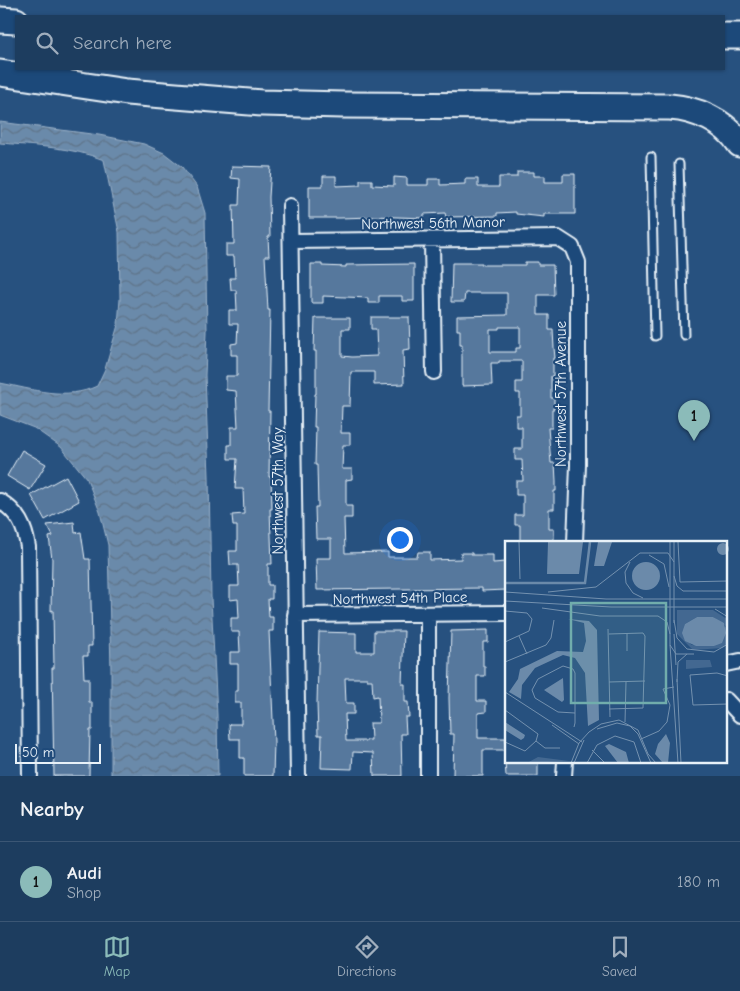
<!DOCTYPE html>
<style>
body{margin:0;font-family:"Comic Neue",sans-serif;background:#2a4868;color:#f1f3f6}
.scale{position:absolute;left:15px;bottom:12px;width:86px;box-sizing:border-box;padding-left:5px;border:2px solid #e8f1f8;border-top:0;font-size:14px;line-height:18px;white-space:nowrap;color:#e8f1f8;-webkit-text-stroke:4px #1f4a7a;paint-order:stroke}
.you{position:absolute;left:399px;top:539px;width:18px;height:18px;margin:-12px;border:4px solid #fff;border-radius:50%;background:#1a73e8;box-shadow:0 0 0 8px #1a73e833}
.badge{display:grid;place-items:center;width:32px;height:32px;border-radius:50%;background:#8bbbb9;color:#111;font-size:16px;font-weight:700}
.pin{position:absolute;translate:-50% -41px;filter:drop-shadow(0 1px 2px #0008)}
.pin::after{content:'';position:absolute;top:26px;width:18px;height:15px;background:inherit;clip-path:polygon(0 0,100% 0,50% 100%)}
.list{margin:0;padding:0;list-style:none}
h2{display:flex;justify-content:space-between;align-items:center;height:65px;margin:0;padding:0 20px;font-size:21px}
h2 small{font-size:16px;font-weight:400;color:#a0aebd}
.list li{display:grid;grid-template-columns:32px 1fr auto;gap:15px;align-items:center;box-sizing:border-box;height:80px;padding:0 20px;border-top:1px solid #3b5674}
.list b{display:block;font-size:19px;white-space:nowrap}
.list p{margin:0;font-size:16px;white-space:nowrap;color:#a0aebd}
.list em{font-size:16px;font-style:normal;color:#a0aebd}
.icon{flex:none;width:28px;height:28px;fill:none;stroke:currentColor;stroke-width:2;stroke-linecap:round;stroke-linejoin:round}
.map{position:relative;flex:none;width:740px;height:776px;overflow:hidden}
.search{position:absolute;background:#1d3d5f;box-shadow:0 1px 4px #0004;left:15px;right:15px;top:15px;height:55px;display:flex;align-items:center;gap:12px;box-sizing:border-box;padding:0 18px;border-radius:0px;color:#a0aebd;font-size:19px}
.sheet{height:145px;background:#1d3d5f}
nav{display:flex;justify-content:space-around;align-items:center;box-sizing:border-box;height:70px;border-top:1px solid #3b5674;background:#1d3d5f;font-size:14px;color:#a0aebd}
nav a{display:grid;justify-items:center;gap:2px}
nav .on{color:#8bbbb9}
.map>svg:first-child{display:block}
.water{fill:url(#water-waves);stroke:#9db3c9}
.building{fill:#57789d;stroke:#e8f1f8;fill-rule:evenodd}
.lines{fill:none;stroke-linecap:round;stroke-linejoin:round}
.service-casing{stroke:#e8f1f8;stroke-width:11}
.minor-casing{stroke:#e8f1f8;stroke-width:18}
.motorway-casing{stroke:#e8f1f8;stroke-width:29}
.service{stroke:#1f4a7a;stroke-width:7}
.minor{stroke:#1f4a7a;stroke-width:14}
.motorway{stroke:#1f4a7a;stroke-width:25}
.labels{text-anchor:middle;stroke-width:4;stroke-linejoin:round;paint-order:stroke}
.street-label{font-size:15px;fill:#e8f1f8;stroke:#1f4a7a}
.inset-river{fill:none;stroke:#6b8aaa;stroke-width:2.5}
.inset-road{fill:none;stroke:#7491af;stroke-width:1}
.view{fill:#71adac;fill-opacity:0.15;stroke:#71adac;stroke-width:2.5}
.inset-edge{fill:none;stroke:#e8f1f8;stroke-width:2.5}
</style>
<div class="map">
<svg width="740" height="776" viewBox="0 0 740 776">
<defs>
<pattern id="water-waves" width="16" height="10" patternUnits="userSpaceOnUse" patternTransform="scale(1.25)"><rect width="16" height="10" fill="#6b8aaa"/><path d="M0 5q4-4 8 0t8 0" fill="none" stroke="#5e7388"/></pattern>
</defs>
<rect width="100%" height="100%" fill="#27517f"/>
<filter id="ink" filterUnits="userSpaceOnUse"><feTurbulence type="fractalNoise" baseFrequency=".02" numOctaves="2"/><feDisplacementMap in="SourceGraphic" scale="10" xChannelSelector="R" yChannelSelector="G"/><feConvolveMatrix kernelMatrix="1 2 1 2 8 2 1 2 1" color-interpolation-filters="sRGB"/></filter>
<g filter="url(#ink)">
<path class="water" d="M0,122L99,135L144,144L164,153L182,167L197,187L205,213L207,332L205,375L209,476L211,598L217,715L218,776H111V671L108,545L100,512L87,479L61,447L34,428L0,415V383C32,389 66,401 97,386L105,369L118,325L120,299L119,232L104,160C72,147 35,146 0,143Z"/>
<path class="building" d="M232,166L271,167L269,197L270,237H268L269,256H265L268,310H270L268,411H270L269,477H271L272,509H270L272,564H268V585H272V599H268L269,617H273V631H269L274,742L273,776H244V758H240V739H230L229,724H241V703H235V691H238V664H230V652H240L239,632H231V618H239L238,599L230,600V586H239L238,565H230L229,551H237V526H233L232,515L244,514L243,489H235L237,459H228V445H231V427H238L236,391L226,390V376H237V355H231V344L237,343L238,324H229V310H237L236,290H231L230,278H235L234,256H226V244H234L233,205H239L240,179L231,178Z
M517,172H534V176H545V182H563V174H575V214H544V217L516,214V212L497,213V216L446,217L445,213L424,214V218L373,216V217L340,218H309V186H323V176H336V186L360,185V180H372V185L394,186V177L407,178V185H428V179H440V185L465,184V179H478V187H499V177H517Z
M525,262H538V265H553L554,295H538V315H549V330H553L554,348L555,358H553V376H551V398H554V409H552V428H548L551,463H555L556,481V491H554V509H549V529H554V541H520V525H515V515H523V495H516V481H523L522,460H515V449H522V427H516V415H520V393H516V382H522V361H499V363H491L492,385L462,386V345H460V330H457V316L507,315V293H465L464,302H451L452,263H482V265H525ZM499,327H520V348H516V352H490V329H499Z
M311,264H322V266L346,267V265L414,264V301H402V296H379V303H368V298L323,296V303H311Z
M371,317H409L410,349L403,350L404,384L374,385V372H351L350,406H342L341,433H350V445H343L342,469H352V479L346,480V506H352V518H344L345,553L388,552V557H417L418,552H430V560L461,559V553H472V555H493V563L506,562V590L482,591V588L317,590L316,558H331V539H316L315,507H318L317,465H315L316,427H314L315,394H316V351H314L315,318H350V329H342V356L352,357L377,356L376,329H371Z
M22,450L46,464L30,490L7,476Z
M66,476L79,501L45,520L31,495Z
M74,522L75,533L81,532L85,559H90L92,646H88V656H83L84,678H89V702H92V730H90L89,776H54L52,668H54L53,610L51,611L52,559L49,537L53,536L47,525Z
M488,630V642H483V666H485V676H477V701H486V712L478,713V738H506V750H483V776H453L454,734H450L449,698L451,631Z
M374,631H404L402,684H405V702H408L409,717H405L406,734H401L402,776H374L373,753L353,752L352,769L321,768L322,735H318L317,703L319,632L356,633V652H374ZM345,678H367V680H372L373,697L378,696L379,723H370L371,740H367V741H346L345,714H354V703H346Z
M505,762H538V776H506Z"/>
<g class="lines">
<defs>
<path id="service" d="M651,157L655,336
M679,164L684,335"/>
<path id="minor" d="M290,206L298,776
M432,240L434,372
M292,241L558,238L572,247L578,262V465L575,542
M0,501C18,512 25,527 28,547L30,776
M428,614V776
M295,615L506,613
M726,664L740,661
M726,700L740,715
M564,776L565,762"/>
<path id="motorway" d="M0,20L16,21
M724,36H740
M0,73L127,92L262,103L343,105L670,107C696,109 725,121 740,144"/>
</defs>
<use href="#service" class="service-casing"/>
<use href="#minor" class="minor-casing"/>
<use href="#motorway" class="motorway-casing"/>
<use href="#service" class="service"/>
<use href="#minor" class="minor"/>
<use href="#motorway" class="motorway"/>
</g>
</g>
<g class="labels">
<g class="street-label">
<text transform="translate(433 223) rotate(-1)" y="5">Northwest 56th Manor</text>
<text transform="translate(561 394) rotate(-90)" y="5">Northwest 57th Avenue</text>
<text transform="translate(278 491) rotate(-90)" y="5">Northwest 57th Way</text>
<text transform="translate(400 598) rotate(-1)" y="5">Northwest 54th Place</text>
</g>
</g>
<g transform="translate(505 541)">
<rect width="222" height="222" fill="#27517f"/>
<path d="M172,69H208L222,78V102L218,107L188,109L172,93ZM192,76H208L221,85L209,105L187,104L179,97L180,83Z" fill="#436891" fill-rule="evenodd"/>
<path d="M181,119H205L207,126L181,128Z" fill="#436891"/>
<path d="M33,216L64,220L22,222Z" fill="#436891"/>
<path d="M43,1H78L74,33H42ZM93,1H107L99,25H89ZM212 8a6 6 0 1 1 12 0a6 6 0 1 1-12 0ZM127 35a14 14 0 1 1 28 0a14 14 0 1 1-28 0ZM192,76H208L219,82L221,92L217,102L209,105H191L180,100L177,92L180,83ZM63,78L84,80L92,89L94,179L83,185L80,132L70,117L58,114L30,127L17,144L16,158L4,151L13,138L15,128L52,110L78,111L81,100L79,82ZM58,137L59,159L57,161L39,149ZM0,181L20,194L19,197L16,199L0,189ZM161,193L165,202L163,222L157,221L150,213L153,203ZM104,203L121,211L124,222H113L100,205Z" fill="#6b8aaa"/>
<path class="inset-river" d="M0,42H80L85,1"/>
<path class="inset-road" d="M14,1L15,38M165,1V104L173,222M173,1L175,41L223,40M144,14L159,23L164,46M125,21L120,31L121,42L128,52L138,57M169,35L172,45L178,50H223M0,51L101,58H223M43,51L91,46L135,12H163L169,21M0,60L106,66H223M37,67L95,75H153L162,81L165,93M210,68L223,76M0,70L22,72L27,78L24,90L0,101M169,79L172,97L182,108L209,111L223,103M169,82V1M103,88L105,176M122,92V110M104,93L138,92L140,95L138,167L104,168M169,93L171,124M14,95L22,113M165,104L171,113H189M0,121L41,104L46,97L49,79M223,135L212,132L185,134L188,164L223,163M172,138L176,222M104,141L140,140M172,141L173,121L182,113M0,151L77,201M0,169L33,193L31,200L20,210L0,201M120,181L121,141M47,184L74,203M69,186L70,182V132L68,128L58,125L33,138L27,149L30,157L53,171L70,172M92,188L112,182L125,185L133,193L146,222M136,198L154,190L162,181L165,164L158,148L169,146M31,200L40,207H55M87,209L100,222M66,222L74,202L84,191L96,183L114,179L133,189L143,213L151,222M69,222L79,199M82,222L92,204L110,195L129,201L136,222"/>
<path class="view" d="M66,62H161V162H66Z"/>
<rect width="222" height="222" class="inset-edge"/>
</g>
</svg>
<div class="scale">50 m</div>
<div class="you"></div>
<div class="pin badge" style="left:694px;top:441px">1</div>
<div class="search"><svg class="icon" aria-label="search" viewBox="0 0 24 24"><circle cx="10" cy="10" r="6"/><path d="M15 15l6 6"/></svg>Search here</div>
</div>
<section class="sheet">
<h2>Nearby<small></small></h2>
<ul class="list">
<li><span class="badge">1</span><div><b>Audi</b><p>Shop</p></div><em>180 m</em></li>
</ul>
</section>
<nav>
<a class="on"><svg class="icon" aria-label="map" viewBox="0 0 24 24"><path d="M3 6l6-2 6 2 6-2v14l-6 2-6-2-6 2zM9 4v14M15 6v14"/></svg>Map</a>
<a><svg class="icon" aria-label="directions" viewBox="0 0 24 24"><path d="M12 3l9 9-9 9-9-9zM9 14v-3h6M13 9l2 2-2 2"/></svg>Directions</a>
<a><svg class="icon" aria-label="saved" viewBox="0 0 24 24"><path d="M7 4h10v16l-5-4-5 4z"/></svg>Saved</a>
</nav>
